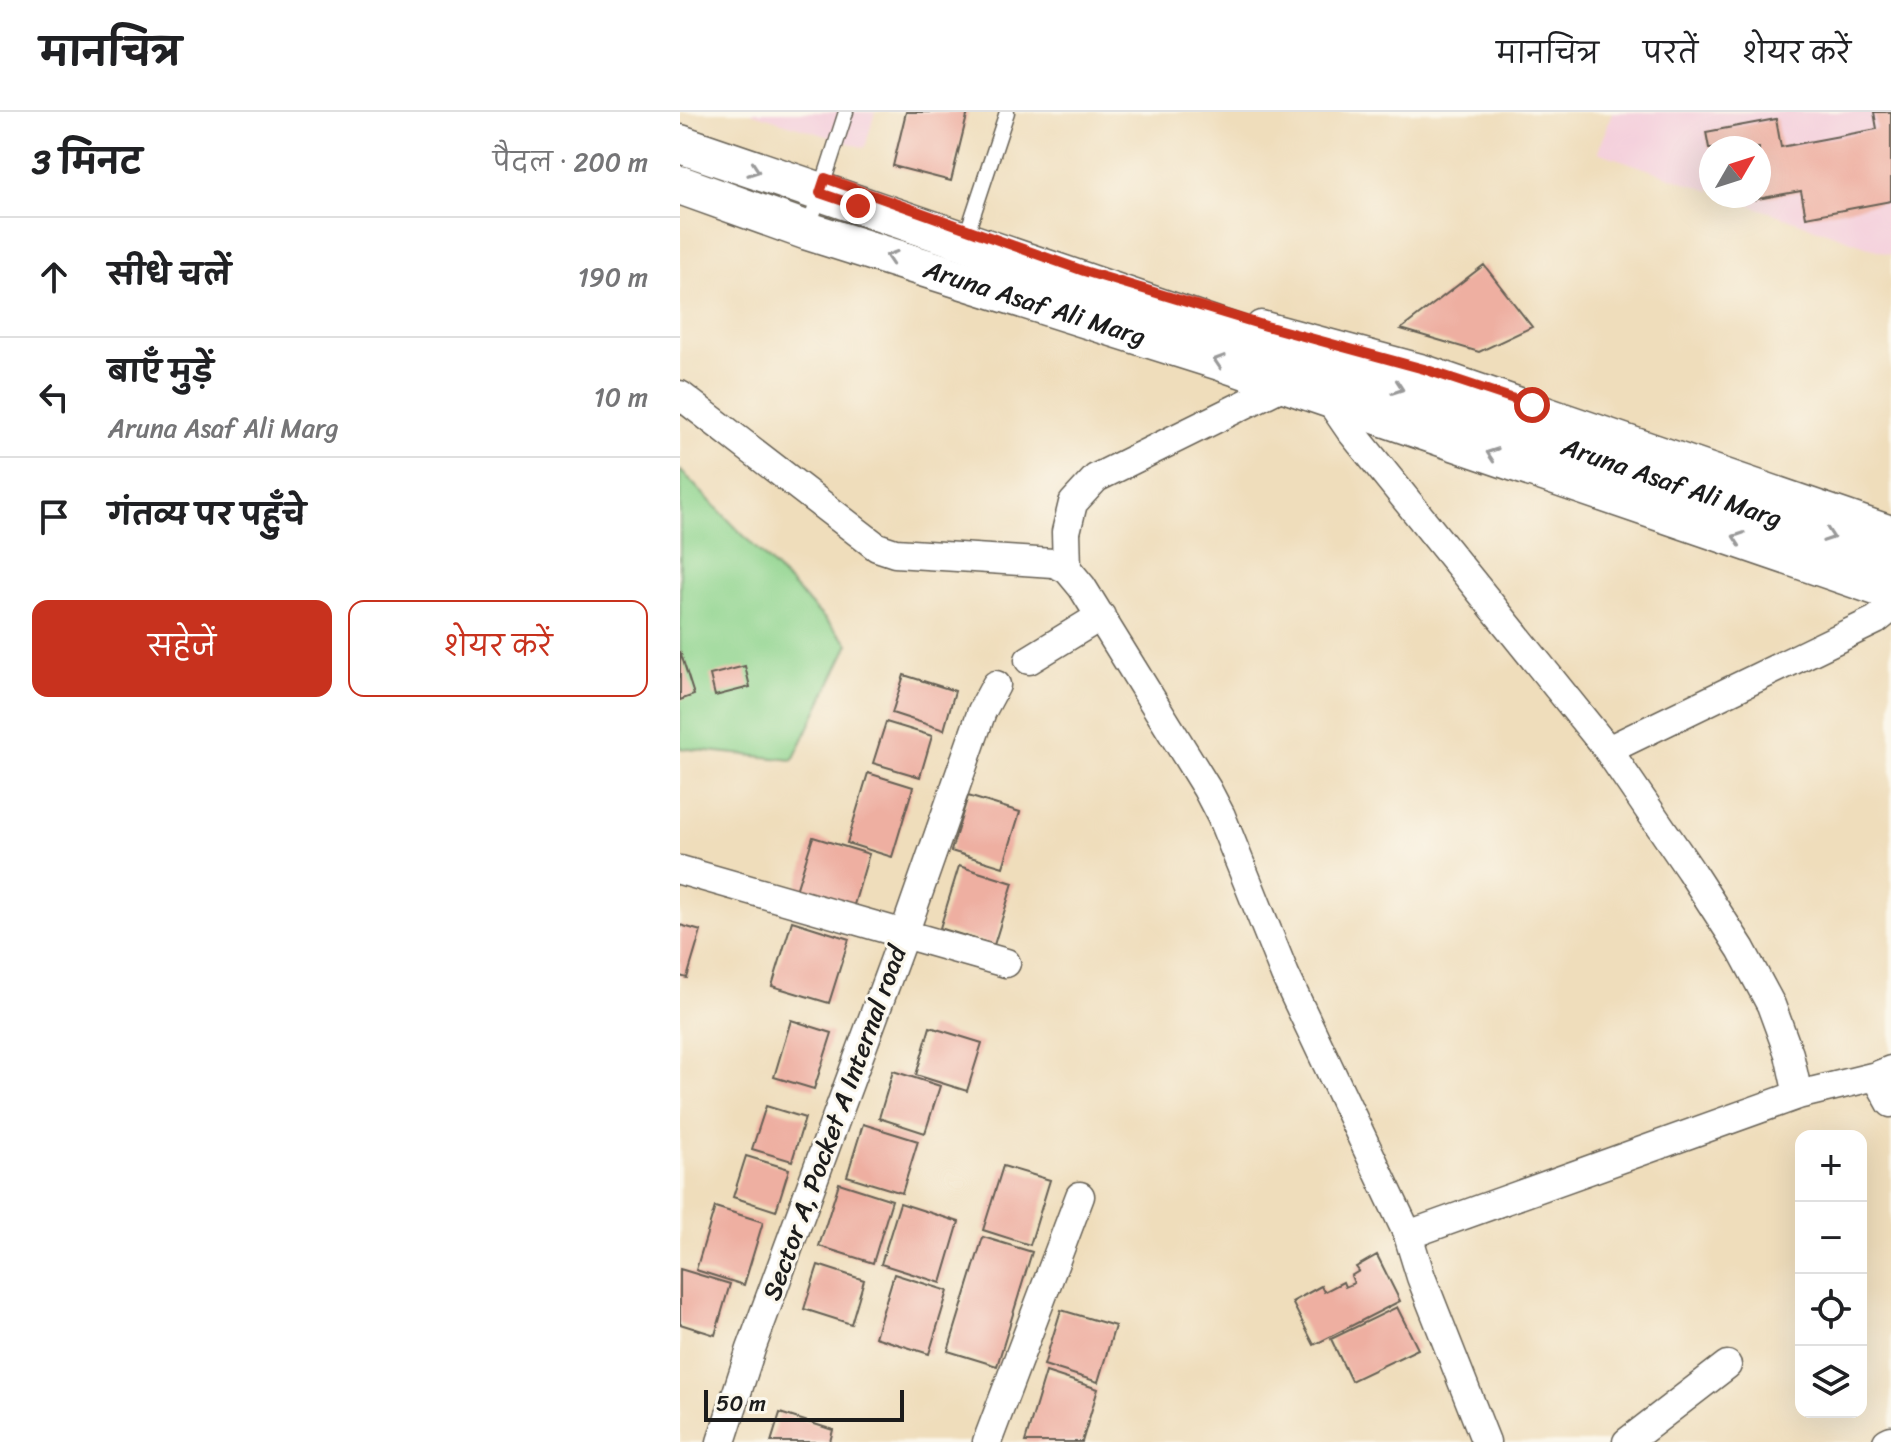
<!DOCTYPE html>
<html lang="hi">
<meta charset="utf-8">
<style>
body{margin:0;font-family:Sriracha,"Playpen Sans Deva",sans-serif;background:#f6f6f6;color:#202124}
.controls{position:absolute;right:24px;bottom:24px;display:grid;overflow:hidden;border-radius:16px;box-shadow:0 8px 32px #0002}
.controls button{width:72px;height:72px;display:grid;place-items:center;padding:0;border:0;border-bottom:2px solid #e0e0e0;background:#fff;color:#202124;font:40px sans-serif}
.compass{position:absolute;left:1019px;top:24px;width:72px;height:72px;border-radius:50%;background:#fff;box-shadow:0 8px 32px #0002;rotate:51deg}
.scale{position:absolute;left:24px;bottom:20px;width:200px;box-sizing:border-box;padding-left:8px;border:4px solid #1c1c1c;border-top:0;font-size:22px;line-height:28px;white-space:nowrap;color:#1c1c1c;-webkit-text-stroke:6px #fbf7ec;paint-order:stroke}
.stop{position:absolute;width:24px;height:24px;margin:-18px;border:6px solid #c8321e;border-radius:50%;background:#fff}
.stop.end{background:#c8321e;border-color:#fff;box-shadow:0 2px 8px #0008}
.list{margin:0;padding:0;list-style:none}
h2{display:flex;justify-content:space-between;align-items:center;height:104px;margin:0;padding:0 32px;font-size:34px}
h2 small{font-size:26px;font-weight:400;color:#757577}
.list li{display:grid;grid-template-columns:52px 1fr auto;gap:24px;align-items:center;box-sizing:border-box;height:120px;padding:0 32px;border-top:2px solid #e0e0e0}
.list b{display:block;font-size:30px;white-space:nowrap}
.list p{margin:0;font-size:26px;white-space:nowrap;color:#757577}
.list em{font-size:26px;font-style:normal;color:#757577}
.actions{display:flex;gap:16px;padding:24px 32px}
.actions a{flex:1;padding:18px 0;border:2px solid #c8321e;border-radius:16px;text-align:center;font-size:28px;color:#c8321e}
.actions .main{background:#c8321e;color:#fff}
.icon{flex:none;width:44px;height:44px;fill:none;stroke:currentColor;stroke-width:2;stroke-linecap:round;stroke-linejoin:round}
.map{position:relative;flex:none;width:1211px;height:1330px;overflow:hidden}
header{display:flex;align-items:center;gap:48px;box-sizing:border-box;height:112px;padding:0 40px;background:#fff;border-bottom:2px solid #e0e0e0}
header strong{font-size:38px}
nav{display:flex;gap:44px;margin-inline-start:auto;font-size:28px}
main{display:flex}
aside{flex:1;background:#fff}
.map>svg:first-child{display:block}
.built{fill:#f4cfdc}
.green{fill:#8fd48e;stroke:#567855;stroke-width:2}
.building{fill:#eeafa1}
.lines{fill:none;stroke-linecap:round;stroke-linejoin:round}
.lane-casing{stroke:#666054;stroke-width:17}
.street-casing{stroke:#666054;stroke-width:31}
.secondary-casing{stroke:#666054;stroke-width:41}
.lane{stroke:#fff;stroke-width:14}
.street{stroke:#fff;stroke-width:28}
.secondary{stroke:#fff;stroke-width:38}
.oneway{stroke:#999}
.route{stroke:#c8321e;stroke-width:10}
.labels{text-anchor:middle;stroke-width:6;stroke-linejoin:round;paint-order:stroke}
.street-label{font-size:26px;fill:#1c1c1c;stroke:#fbf7ec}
</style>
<header>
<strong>मानचित्र</strong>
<nav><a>मानचित्र</a><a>परतें</a><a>शेयर करें</a></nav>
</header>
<main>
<aside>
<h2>3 मिनट<small>पैदल · 200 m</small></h2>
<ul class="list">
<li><svg class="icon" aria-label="ahead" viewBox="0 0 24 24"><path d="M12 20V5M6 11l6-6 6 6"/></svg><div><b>सीधे चलें</b></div><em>190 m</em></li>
<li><svg class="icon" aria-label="left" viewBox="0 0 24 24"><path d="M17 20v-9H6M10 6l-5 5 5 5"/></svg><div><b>बाएँ मुड़ें</b><p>Aruna Asaf Ali Marg</p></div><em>10 m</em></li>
<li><svg class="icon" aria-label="arrive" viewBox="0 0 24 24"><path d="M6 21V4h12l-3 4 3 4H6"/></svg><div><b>गंतव्य पर पहुँचे</b></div></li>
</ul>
<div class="actions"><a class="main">सहेजें</a><a>शेयर करें</a></div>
</aside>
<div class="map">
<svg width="1211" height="1330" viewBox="0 0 1211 1330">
<rect width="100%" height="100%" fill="#fbf7ec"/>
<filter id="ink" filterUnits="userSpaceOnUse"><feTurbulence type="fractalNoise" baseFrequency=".0125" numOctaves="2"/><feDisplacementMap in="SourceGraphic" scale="16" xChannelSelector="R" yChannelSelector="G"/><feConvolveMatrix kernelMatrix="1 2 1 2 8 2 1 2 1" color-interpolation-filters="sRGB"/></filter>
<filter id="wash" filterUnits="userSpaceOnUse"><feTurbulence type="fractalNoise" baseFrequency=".006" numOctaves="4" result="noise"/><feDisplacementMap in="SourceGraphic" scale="32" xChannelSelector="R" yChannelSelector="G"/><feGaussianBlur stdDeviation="1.8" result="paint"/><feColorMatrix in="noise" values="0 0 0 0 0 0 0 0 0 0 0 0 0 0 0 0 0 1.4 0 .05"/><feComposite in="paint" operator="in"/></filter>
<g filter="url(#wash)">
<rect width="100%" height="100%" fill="#efddbb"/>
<path class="built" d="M70,0H195L185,36Z
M932,0H1211V143L1044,84H1079V36H1031V79L918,40Z"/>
<path class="green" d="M0,358L169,532L113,648L0,636Z"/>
<g id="blocks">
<path class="building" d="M226,0H288L271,69L213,54Z
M1194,0H1211V89L1126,105L1121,79L1055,91L1054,84H1079V36H1029L1026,20L1096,7L1101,35L1197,17Z
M804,153L852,215L799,240L721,217Z
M0,539L14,583L0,588Z
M65,554L70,575L35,584L30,563Z
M224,563L275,579L264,618L212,601Z
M206,610L252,624L240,665L193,651Z
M188,661L233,675L212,745L167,731Z
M288,684L340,700L323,755L271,739Z
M133,725L189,742L171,803L114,785Z
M279,754L333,771L314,833L260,816Z
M112,809L169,827L149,891L92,874Z
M0,813L21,819L7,866L0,864Z
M111,908L152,921L134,977L94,965Z
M250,915L302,931L287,979L236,963Z
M213,959L260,974L245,1021L199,1006Z
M86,994L125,1006L112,1049L72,1037Z
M183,1012L238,1029L222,1081L167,1064Z
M66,1044L109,1057L96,1099L53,1085Z
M323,1054L370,1068L350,1133L303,1118Z
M159,1071L212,1088L193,1151L139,1134Z
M220,1091L279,1110L261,1171L201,1152Z
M35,1095L83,1110L64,1173L16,1158Z
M303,1125L352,1140L317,1254L268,1239Z
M697,1143L720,1189L634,1233L612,1190L641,1174L644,1180L663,1170L665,1175L674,1171L671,1164L679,1159L676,1155Z
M138,1153L184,1168L171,1212L124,1197Z
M0,1157L50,1172L35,1223L0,1212Z
M214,1162L268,1179L249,1242L195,1225Z
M717,1195L738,1237L671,1269L651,1227Z
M381,1198L435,1214L418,1270L364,1253Z
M366,1260L418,1277L402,1330H345Z
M100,1301L153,1318L150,1330H91Z"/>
</g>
</g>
<g filter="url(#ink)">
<use href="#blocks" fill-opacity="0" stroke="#666054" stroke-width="2"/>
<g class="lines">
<defs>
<path id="lane" d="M128,118L166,0
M288,118L327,0"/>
<path id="street" d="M581,213L744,257L1211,418
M0,283L197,435L215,441L373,451L387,457L402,475L527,677L541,704L605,863L728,1123L741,1165L806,1330
M648,286L670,318L928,638L1010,758L1061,837L1091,893L1109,942L1118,983L728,1123
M387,457L386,420L393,391L416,366L606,272
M349,548L421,504
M316,573L302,599L224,822L326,851
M928,638L1196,508L1211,496
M0,758L224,822L71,1237L41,1330
M1196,964L1211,991
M1118,983L1196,964L1211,958
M307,1330L400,1084
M947,1330L1047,1253
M1207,1330L1211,1328"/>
<g id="secondary">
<path id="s1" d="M0,32L1211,445"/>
<path id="s2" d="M0,73L128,119L543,250L1211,479"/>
</g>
</defs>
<use href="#lane" class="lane-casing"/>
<use href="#street" class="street-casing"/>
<use href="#secondary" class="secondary-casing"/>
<use href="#lane" class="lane"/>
<use href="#street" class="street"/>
<use href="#secondary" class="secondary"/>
</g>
<defs><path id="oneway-chevron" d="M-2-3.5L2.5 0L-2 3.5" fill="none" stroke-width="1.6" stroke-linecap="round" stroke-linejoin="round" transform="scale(2)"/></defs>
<g class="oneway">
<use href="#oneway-chevron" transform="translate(74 58) rotate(19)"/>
<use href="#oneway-chevron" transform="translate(211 145) rotate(-162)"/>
<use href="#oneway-chevron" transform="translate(539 249) rotate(-162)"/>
<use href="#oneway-chevron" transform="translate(718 276) rotate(19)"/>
<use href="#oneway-chevron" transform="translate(812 342) rotate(-161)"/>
<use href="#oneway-chevron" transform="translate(1149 424) rotate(19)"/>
<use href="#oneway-chevron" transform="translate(1058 426) rotate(-161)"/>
</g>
</g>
<g class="lines" filter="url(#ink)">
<path class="route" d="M178,94L140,81L145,66L404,159L586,214L744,257L852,293"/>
</g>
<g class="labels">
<g class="street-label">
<text dy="9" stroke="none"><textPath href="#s2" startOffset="374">Aruna Asaf Ali Marg</textPath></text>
<text dy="9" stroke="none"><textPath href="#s1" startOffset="1048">Aruna Asaf Ali Marg</textPath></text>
<text transform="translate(154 1011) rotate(-70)" y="9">Sector A, Pocket A Internal road</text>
</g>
</g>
</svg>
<div class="controls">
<button>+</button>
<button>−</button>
<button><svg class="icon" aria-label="locate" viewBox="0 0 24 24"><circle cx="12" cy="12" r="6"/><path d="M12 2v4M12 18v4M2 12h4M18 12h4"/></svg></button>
<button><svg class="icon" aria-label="layers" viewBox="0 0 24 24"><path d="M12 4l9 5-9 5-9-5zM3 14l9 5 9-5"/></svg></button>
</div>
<svg class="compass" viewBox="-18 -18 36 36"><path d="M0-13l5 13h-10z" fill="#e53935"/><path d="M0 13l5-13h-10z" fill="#757577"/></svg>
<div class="scale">50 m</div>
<div class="stop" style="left:852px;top:293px"></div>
<div class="stop end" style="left:178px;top:94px"></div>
</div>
</main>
